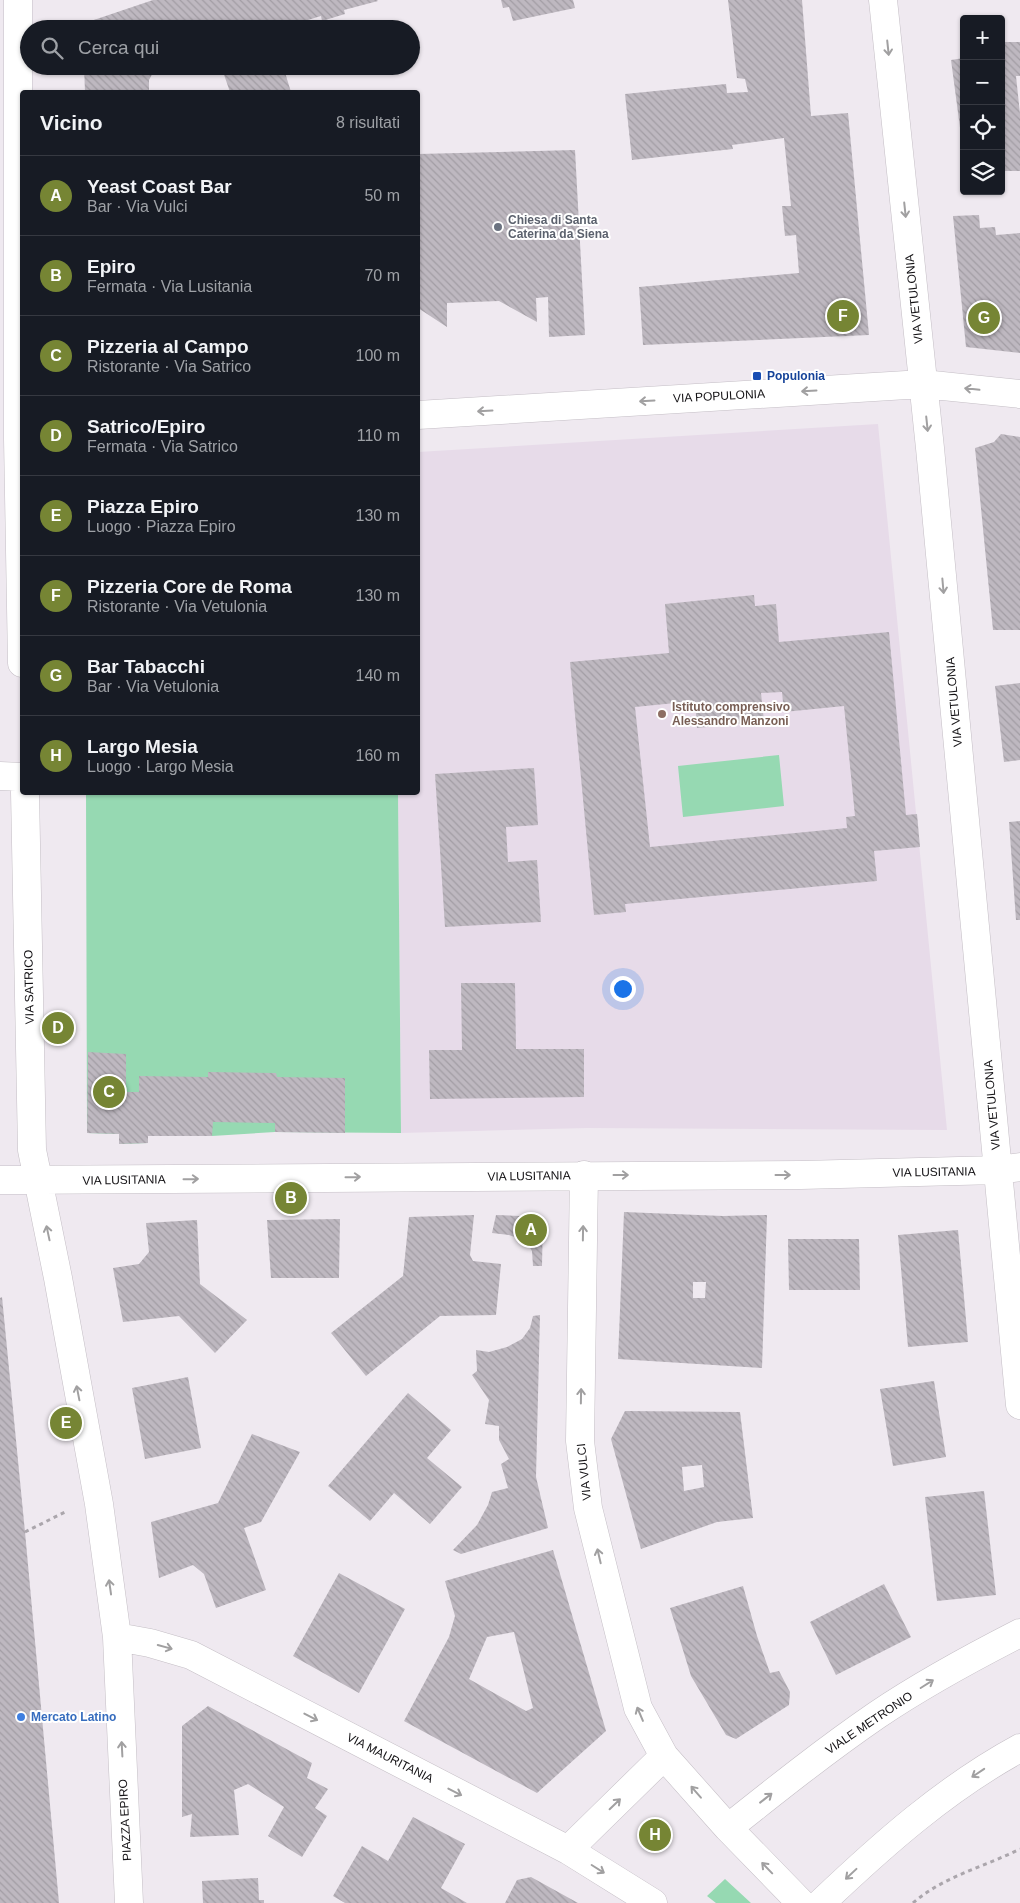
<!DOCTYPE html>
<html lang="it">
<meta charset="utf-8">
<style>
body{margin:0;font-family:Helvetica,sans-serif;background:#20242c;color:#f1f3f6}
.controls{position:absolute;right:15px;top:15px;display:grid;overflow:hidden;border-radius:5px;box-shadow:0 1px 4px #0004}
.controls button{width:45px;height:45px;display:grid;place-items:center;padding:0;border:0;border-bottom:1px solid #363941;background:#171b24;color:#f1f3f6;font:25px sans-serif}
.you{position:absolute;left:622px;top:988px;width:18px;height:18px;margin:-12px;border:4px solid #fff;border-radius:50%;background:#1a73e8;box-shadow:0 0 0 8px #1a73e833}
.badge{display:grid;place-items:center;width:32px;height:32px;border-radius:50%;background:#768534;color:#fff;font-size:16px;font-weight:700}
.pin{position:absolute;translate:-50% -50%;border:2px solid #fff;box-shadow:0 1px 5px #0006}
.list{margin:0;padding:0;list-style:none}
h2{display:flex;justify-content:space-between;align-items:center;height:65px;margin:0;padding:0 20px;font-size:21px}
h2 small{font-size:16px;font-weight:400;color:#9ea1a6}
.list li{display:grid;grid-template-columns:32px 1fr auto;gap:15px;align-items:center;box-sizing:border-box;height:80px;padding:0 20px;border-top:1px solid #363941}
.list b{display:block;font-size:19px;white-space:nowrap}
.list p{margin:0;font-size:16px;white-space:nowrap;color:#9ea1a6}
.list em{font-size:16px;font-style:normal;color:#9ea1a6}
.icon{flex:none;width:28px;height:28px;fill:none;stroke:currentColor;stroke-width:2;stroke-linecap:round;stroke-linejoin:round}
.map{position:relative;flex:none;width:1020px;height:1903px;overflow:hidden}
.search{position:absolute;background:#171b24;box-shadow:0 1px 4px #0004;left:20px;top:20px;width:400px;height:55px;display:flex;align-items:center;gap:12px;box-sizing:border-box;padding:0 18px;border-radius:28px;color:#9ea1a6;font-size:19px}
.panel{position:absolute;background:#171b24;box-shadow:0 1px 4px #0004;left:20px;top:90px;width:400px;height:705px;border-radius:5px}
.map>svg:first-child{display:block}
.built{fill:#e7dbe9}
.green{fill:#96d9b2}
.building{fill:url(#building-back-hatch);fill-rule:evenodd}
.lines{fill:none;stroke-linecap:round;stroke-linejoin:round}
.minor-casing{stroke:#c4bec5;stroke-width:29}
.path{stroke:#aba6ac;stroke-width:3;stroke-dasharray:4 4;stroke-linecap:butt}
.minor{stroke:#fff;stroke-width:28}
.oneway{stroke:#a1a0a1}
.worship-dot{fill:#6b7280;stroke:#fff;stroke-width:2}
.transit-dot{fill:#1a4fb4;stroke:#fff;stroke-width:2}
.education-dot{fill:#8d6e63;stroke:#fff;stroke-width:2}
.shop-dot{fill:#3f7fe0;stroke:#fff;stroke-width:2}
.labels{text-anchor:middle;stroke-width:4;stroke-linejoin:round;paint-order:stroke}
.worship-label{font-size:12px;font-weight:bold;fill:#5b616d;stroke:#fff;text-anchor:start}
.street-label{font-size:12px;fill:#141215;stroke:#fff}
.transit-label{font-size:12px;font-weight:bold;fill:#164399;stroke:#fff;text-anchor:start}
.education-label{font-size:12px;font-weight:bold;fill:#785e54;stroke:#fff;text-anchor:start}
.shop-label{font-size:12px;font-weight:bold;fill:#366cbe;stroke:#fff;text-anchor:start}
</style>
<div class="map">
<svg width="1020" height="1903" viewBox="0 0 1020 1903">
<defs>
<pattern id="building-back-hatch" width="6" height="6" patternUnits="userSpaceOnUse" patternTransform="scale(1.25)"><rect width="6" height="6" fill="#beb8c0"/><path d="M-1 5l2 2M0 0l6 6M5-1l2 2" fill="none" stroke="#a29da4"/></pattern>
</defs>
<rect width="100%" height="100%" fill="#efe9f0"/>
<path class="built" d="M878,424L947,1130L587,1128L401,1133L398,793L418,792V452Z"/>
<path class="green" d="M779,755L784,806L683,817L678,766Z
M86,793H398L401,1133L275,1132L212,1136H148V1143L119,1144V1134L87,1133Z
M725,1879L751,1903H716L707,1896Z"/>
<path class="building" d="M153,0H377L378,1L344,10L345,14L322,21L321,16L278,29H83L82,24Z
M501,0H573L575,8L513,21L509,7L503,8Z
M728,0H802L811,116L848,113L869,335L643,345L639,287L799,273L796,235L785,236L782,206H791L784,138L732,145L733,149L632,160L625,94L726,84L727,93L748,92L745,79L737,78Z
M1001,42H1020V76H1016L1020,114V171H1001Z
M964,58V150H963L951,60Z
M84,66H161L155,69L149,80V92H85Z
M221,66H283L291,92H230Z
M575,150L585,335L549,337L548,297L536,298L537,322L499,301L447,303V327L418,308V154Z
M979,215L980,228L995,227L996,235L1020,233V353L966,347L953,216Z
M1001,434L1020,437V630H993L977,468L975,448L994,442Z
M754,595L755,606L776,604L779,642L889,632L906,815L917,814L920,847L874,851L877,881L625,904L626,912L594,915L570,662L669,653L665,604ZM782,692L784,712L844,706L855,816L846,817L847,828L650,847L635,707L695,701L697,728L764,721L761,693Z
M1020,683V760L1004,762L995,686Z
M534,768L538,825L506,827L508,862L537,860L541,922L445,927L435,774Z
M1020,821V920H1016L1009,822Z
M461,983H515L516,1049H584V1097L430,1099L429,1050H462Z
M88,1052L126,1054V1092H139V1076L208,1077V1072L276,1073L277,1077L345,1078V1133L275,1132V1123L213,1122L212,1136H148V1143L119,1144V1134L87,1133Z
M624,1212L723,1216L767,1215L762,1368L618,1359ZM693,1282H706L705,1298H693Z
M474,1215L470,1255L473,1261L501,1264L496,1315L440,1316L366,1376L331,1333L403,1276L409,1217Z
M496,1215L543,1217L542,1266H533L532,1251L528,1244L520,1239L509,1235L492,1233Z
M340,1219L339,1278H271L267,1220Z
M197,1220L200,1284L247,1320L215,1353L179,1316L123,1322L113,1268L139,1264L149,1252L146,1223Z
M958,1230L968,1342L908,1347L898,1235Z
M788,1239H859L860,1290H789Z
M2,1297L25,1532L59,1903H0V1298Z
M540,1315L536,1477L548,1528L461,1554L453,1550L477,1525L488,1505L492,1492L508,1488L501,1464L509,1459L499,1440V1426L485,1424L489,1400L472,1375L477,1371L476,1350L489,1352L507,1347L522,1339L530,1328L533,1316Z
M188,1377L201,1448L145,1459L132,1388Z
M934,1381L946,1457L893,1466L880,1389Z
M408,1393L451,1430L427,1458L462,1487L430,1524L394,1493L370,1521L328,1486Z
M625,1411L740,1412L753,1518L717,1522L641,1549L611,1439ZM702,1465L704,1487L684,1491L682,1467Z
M252,1434L300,1452L261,1522L244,1528L266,1590L216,1608L204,1574L193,1565L159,1578L151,1522L218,1503Z
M984,1491L996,1595L937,1601L925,1497Z
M553,1550L606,1731L537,1793L404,1721L449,1637L455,1616L445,1581ZM514,1632L533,1708L526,1711L469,1679L487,1637Z
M339,1573L405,1609L359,1693L293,1656Z
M884,1584L911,1637L836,1675L810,1622Z
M743,1586L757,1636L770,1673L779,1671L790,1692L789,1705L736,1739L726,1735L691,1676L670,1608Z
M208,1706L312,1763L307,1778L328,1789L315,1808L327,1816L302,1857L268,1836L284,1807L248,1784L234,1790L239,1835L190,1837L192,1814L182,1817V1726Z
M413,1817L465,1844L441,1888L467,1903H345L333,1896L362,1846L388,1861Z
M531,1877L578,1903H505L517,1880Z
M258,1878L259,1900H264V1903H203L202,1881Z"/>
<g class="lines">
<defs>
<path id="minor" d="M18,0V439L22,663
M883,0L930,448L1020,1405
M418,415L923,384L1020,394
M0,776L22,777
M25,792L32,1150L58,1278L99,1504L117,1637L129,1903
M584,1175L580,1441L588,1508L638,1708L664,1756L728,1828L801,1903
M0,1180L801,1175L998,1170L1020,1167
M117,1637L150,1643L191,1655L568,1850L653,1903
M728,1828C777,1789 826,1750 877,1715C923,1684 971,1658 1020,1633
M568,1850L664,1756
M821,1903C882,1845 946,1788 1020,1748"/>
</defs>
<use href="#minor" class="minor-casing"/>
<path class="path" d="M25,1532L67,1511
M913,1903C944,1876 984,1867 1020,1849"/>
<use href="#minor" class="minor"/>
</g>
<defs><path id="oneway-shaft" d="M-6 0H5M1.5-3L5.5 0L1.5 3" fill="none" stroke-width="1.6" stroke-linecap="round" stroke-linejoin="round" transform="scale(1.25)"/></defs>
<g class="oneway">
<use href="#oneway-shaft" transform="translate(888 48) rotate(84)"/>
<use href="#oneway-shaft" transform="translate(905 210) rotate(84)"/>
<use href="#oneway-shaft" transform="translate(972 389) rotate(-174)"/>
<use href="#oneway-shaft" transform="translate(809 391) rotate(177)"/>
<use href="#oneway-shaft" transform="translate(647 401) rotate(177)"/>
<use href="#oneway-shaft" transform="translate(485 411) rotate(177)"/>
<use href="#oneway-shaft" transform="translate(927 424) rotate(84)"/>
<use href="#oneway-shaft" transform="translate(943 586) rotate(85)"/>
<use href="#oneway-shaft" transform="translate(621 1175)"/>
<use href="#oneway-shaft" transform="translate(783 1175)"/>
<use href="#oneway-shaft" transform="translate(353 1177) rotate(-1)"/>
<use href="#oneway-shaft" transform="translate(191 1179) rotate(-1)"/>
<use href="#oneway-shaft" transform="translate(48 1233) rotate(-102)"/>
<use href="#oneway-shaft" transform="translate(583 1233) rotate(-89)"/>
<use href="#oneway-shaft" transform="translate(78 1393) rotate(-101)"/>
<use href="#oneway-shaft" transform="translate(581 1396) rotate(-89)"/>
<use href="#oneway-shaft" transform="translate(599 1556) rotate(-103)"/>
<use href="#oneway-shaft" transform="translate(110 1587) rotate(-98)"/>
<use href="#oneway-shaft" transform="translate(165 1647) rotate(15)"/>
<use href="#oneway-shaft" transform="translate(927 1684) rotate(-32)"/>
<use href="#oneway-shaft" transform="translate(640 1714) rotate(-113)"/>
<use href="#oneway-shaft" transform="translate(311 1717) rotate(27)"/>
<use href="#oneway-shaft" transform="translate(122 1749) rotate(-93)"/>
<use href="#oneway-shaft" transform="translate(978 1773) rotate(146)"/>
<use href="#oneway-shaft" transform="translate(455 1792) rotate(27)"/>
<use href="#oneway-shaft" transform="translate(696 1792) rotate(-131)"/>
<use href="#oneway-shaft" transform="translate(766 1798) rotate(-38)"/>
<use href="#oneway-shaft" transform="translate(615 1804) rotate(-44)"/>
<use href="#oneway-shaft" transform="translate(767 1868) rotate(-134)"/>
<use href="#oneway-shaft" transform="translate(598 1869) rotate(32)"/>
<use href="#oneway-shaft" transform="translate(851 1874) rotate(137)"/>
</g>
<circle class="worship-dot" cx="498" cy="227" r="5"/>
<rect class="transit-dot" x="752" y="371" width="10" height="10" rx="2.5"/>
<circle class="education-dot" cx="662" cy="714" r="5"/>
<circle class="shop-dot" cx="21" cy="1717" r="5"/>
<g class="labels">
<g class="worship-label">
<text x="508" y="224">Chiesa di Santa<tspan x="508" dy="14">Caterina da Siena</tspan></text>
</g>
<g class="street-label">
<text transform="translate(914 299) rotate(-96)" y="4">VIA VETULONIA</text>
<text transform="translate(719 396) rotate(-3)" y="4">VIA POPULONIA</text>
<text transform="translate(954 702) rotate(-95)" y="4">VIA VETULONIA</text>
<text transform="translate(29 987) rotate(-91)" y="4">VIA SATRICO</text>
<text transform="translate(992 1105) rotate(-95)" y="4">VIA VETULONIA</text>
<text transform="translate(934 1172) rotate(-1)" y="4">VIA LUSITANIA</text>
<text transform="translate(529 1176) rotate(-1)" y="4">VIA LUSITANIA</text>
<text transform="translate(124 1180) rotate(-1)" y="4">VIA LUSITANIA</text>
<text transform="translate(584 1472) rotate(-96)" y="4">VIA VULCI</text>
<text transform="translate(869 1723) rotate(-34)" y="4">VIALE METRONIO</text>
<text transform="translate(390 1758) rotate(27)" y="4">VIA MAURITANIA</text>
<text transform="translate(125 1820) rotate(-93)" y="4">PIAZZA EPIRO</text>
</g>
<g class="transit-label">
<text x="767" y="380">Populonia</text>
</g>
<g class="education-label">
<text x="672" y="711">Istituto comprensivo<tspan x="672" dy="14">Alessandro Manzoni</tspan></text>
</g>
<g class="shop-label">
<text x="31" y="1721">Mercato Latino</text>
</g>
</g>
</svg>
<div class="controls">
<button>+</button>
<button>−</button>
<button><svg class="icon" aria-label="locate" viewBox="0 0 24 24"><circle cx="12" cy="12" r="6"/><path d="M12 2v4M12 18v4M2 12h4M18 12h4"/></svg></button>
<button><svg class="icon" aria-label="layers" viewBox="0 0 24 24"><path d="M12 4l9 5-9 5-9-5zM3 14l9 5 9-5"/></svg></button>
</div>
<div class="you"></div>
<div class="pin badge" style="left:531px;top:1230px">A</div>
<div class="pin badge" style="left:291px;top:1198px">B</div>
<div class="pin badge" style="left:109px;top:1092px">C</div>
<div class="pin badge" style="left:58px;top:1028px">D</div>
<div class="pin badge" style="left:66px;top:1423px">E</div>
<div class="pin badge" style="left:843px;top:316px">F</div>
<div class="pin badge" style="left:984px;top:318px">G</div>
<div class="pin badge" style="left:655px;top:1835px">H</div>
<div class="search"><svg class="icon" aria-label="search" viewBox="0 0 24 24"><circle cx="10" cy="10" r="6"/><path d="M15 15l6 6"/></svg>Cerca qui</div>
<section class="panel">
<h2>Vicino<small>8 risultati</small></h2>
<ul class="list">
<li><span class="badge">A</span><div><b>Yeast Coast Bar</b><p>Bar · Via Vulci</p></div><em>50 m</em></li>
<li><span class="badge">B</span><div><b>Epiro</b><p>Fermata · Via Lusitania</p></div><em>70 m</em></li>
<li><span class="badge">C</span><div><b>Pizzeria al Campo</b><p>Ristorante · Via Satrico</p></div><em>100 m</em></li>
<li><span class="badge">D</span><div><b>Satrico/Epiro</b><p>Fermata · Via Satrico</p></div><em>110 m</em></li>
<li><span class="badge">E</span><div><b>Piazza Epiro</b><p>Luogo · Piazza Epiro</p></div><em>130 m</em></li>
<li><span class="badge">F</span><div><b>Pizzeria Core de Roma</b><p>Ristorante · Via Vetulonia</p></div><em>130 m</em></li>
<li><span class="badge">G</span><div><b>Bar Tabacchi</b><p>Bar · Via Vetulonia</p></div><em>140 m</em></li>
<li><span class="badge">H</span><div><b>Largo Mesia</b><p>Luogo · Largo Mesia</p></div><em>160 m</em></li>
</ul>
</section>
</div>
